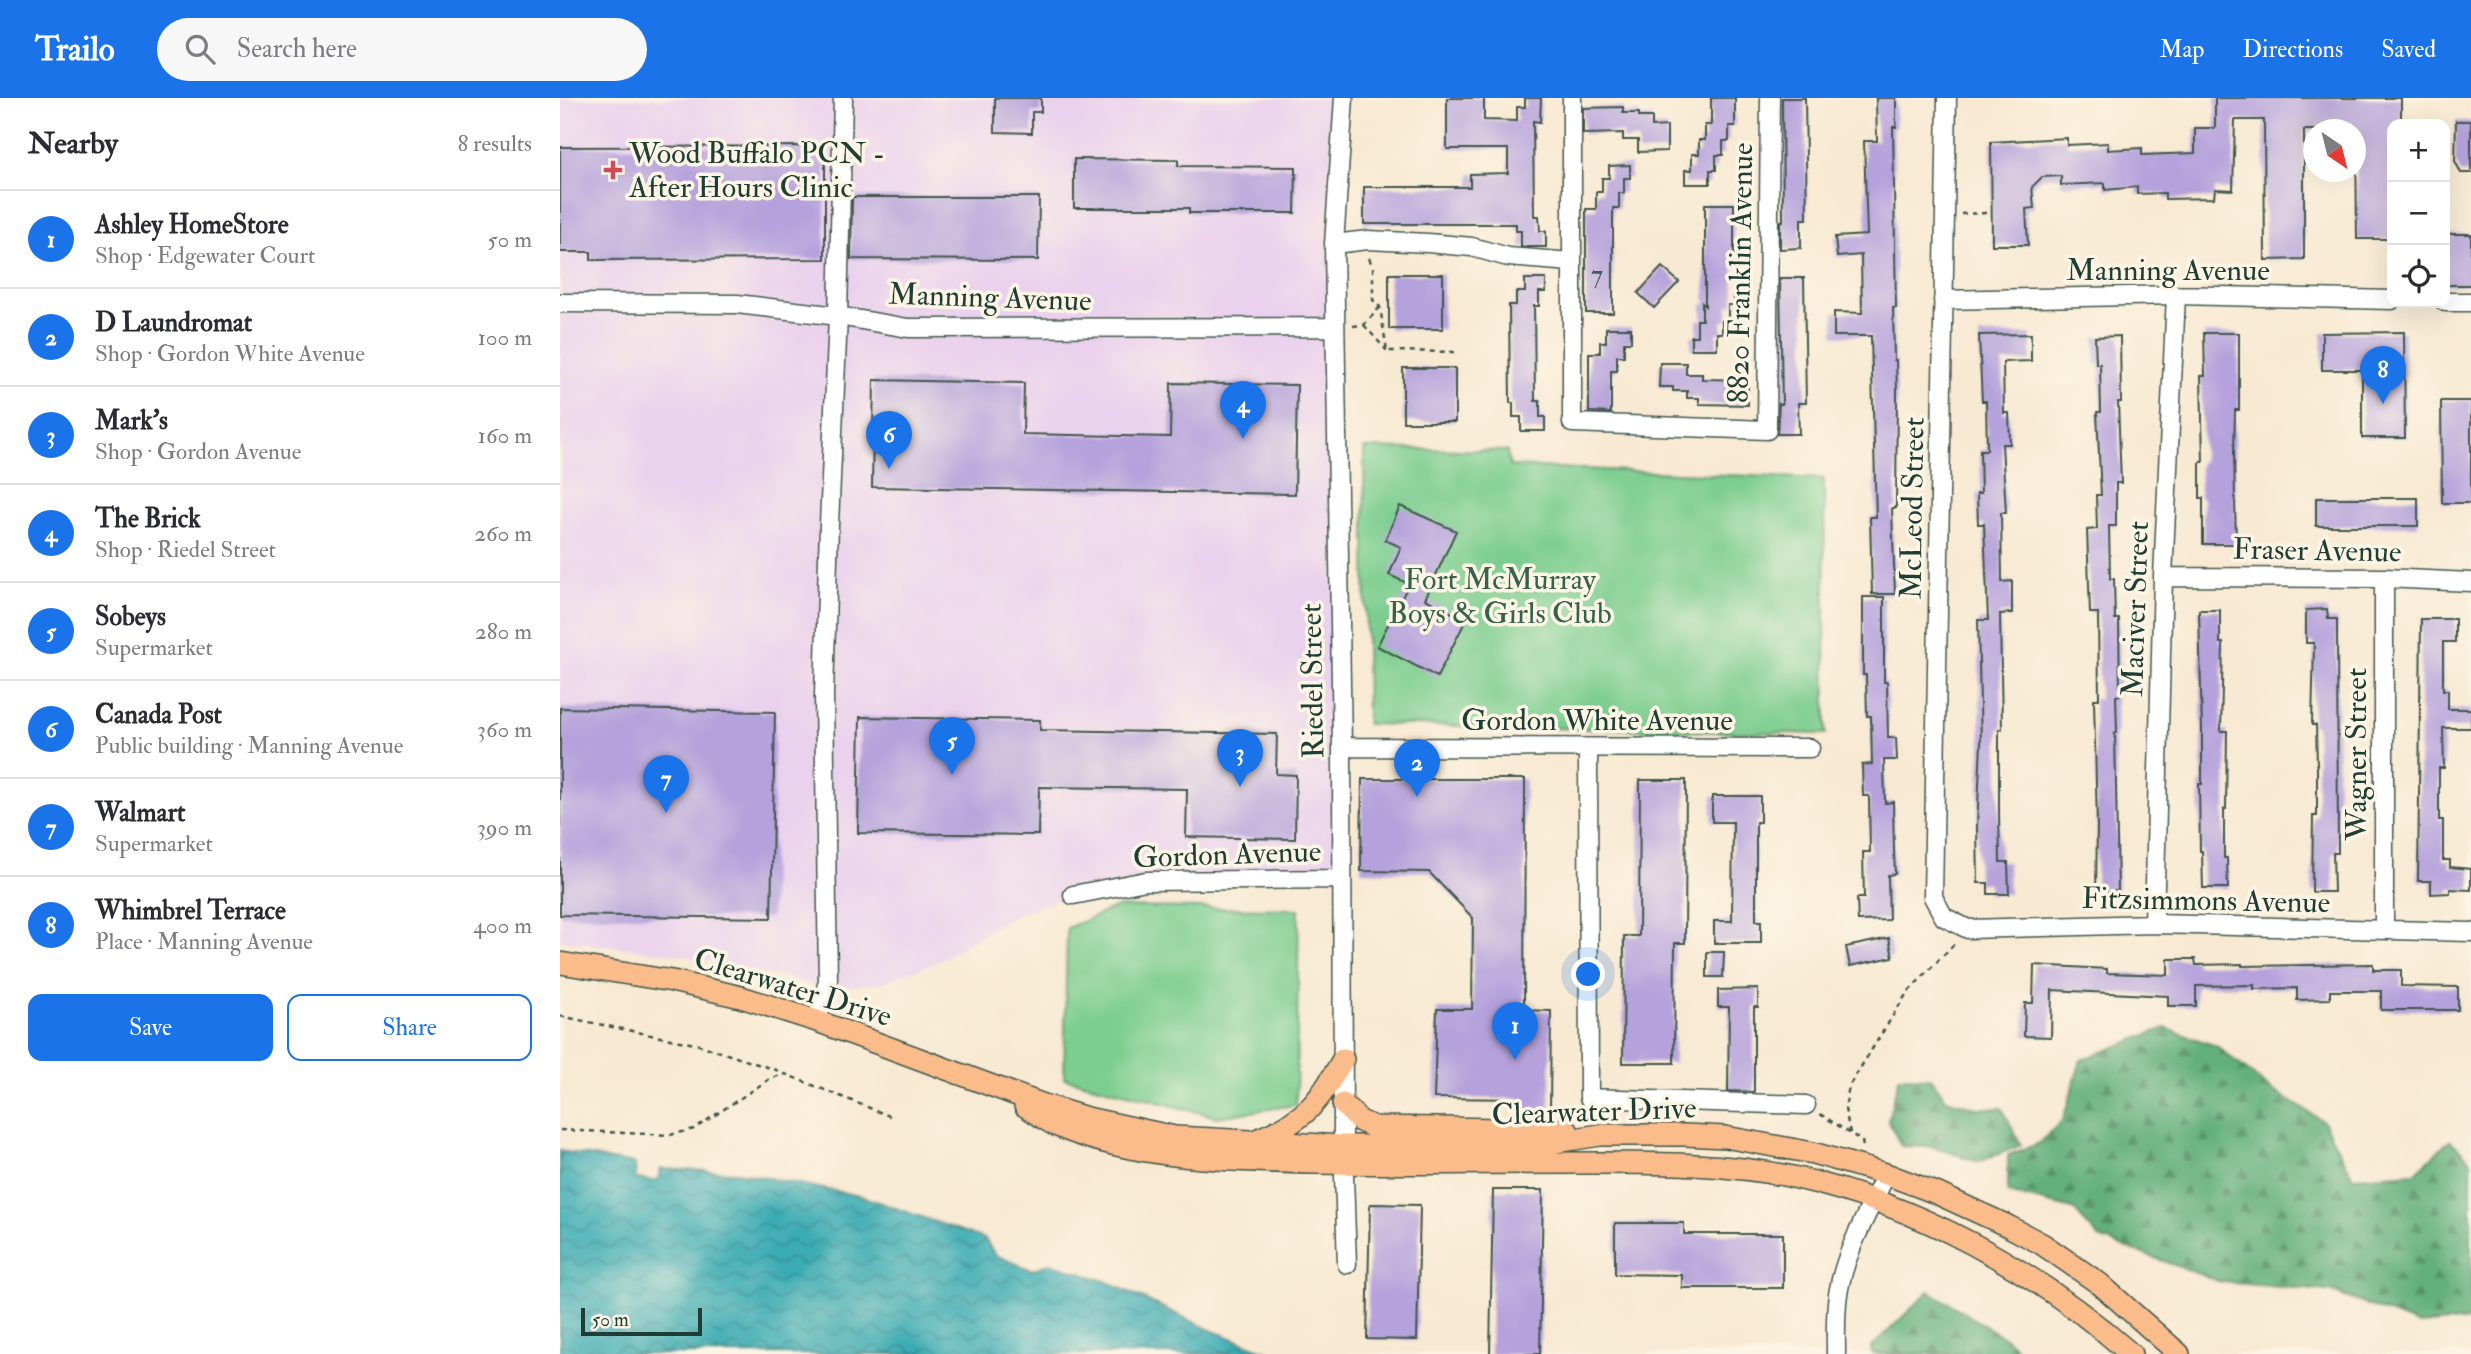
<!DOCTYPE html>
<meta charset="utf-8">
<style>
body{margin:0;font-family:"IM FELL Double Pica",serif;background:#f7f7f7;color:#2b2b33}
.controls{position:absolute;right:21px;top:21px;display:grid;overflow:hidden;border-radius:14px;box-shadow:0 7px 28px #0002}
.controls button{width:63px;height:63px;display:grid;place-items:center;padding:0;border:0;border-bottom:2px solid #e1e1e2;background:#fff;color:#2b2b33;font:35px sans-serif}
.compass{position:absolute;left:1743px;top:21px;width:63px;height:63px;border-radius:50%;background:#fff;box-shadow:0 7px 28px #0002;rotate:145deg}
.scale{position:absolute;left:21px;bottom:18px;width:121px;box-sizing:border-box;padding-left:7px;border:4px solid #1f3d34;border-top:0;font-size:19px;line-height:24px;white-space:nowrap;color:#1f3d34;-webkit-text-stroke:5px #fcf5e5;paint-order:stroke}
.you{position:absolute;left:1029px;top:877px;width:24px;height:24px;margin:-18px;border:5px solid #fff;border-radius:50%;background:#1a73e8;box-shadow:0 0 0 10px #1a73e833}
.badge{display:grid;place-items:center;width:46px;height:46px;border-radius:50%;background:#1a73e8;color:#fff;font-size:23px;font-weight:700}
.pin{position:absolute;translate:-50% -58px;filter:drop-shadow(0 2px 4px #0008)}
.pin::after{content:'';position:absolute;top:37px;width:24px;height:21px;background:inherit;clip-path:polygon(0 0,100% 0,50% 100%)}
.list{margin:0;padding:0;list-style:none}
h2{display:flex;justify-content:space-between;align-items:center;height:91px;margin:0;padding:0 28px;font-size:30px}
h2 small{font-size:23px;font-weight:400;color:#7c7c81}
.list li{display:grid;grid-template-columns:46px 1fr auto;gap:21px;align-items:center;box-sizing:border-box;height:98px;padding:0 28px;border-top:2px solid #e1e1e2}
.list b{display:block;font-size:26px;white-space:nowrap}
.list p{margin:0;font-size:23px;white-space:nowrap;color:#7c7c81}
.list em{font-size:23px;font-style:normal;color:#7c7c81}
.actions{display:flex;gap:14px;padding:21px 28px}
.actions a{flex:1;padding:16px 0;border:2px solid #1a73e8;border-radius:14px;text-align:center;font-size:24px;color:#1a73e8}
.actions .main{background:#1a73e8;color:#fff}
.icon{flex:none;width:38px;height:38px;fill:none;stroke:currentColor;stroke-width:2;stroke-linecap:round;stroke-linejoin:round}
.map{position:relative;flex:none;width:1911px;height:1256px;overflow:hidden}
header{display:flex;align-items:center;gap:42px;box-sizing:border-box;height:98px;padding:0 35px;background:#1a73e8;color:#fff}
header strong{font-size:33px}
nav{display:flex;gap:38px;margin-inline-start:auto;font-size:24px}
.search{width:490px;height:63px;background:#f7f7f7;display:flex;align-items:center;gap:18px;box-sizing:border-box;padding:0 24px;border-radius:38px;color:#7c7c81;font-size:26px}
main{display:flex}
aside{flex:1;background:#fff}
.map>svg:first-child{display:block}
.built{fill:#ead1ed}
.green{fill:#7bcd8f;stroke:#4d8562;stroke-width:2}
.forest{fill:url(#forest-firs);stroke:#427657;stroke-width:2}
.water{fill:url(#water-waves);stroke:#2d7474;stroke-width:2}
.building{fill:#b5a2dc}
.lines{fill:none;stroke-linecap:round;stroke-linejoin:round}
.minor-casing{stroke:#40574c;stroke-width:21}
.major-casing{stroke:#40574c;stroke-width:24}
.path{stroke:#40574c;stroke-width:2.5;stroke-dasharray:5 5;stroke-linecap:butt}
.minor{stroke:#fff;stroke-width:18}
.major{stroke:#fabc8b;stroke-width:21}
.poi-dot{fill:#d1495b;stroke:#fcf5e5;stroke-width:2.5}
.labels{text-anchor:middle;stroke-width:7;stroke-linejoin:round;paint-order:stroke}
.number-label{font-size:26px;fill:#44565e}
.poi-label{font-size:30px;fill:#1f3d34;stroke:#fcf5e5;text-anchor:start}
.street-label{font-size:30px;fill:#1f3d34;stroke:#fcf5e5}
.park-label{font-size:30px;fill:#36614b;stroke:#fcf5e5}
</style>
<header>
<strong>Trailo</strong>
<div class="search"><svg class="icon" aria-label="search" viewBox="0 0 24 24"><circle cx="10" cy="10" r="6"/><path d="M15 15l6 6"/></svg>Search here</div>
<nav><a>Map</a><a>Directions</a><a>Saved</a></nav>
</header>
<main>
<aside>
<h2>Nearby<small>8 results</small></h2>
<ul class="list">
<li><span class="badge">1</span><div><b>Ashley HomeStore</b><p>Shop · Edgewater Court</p></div><em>50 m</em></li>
<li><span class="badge">2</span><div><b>D Laundromat</b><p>Shop · Gordon White Avenue</p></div><em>100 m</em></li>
<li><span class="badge">3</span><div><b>Mark's</b><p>Shop · Gordon Avenue</p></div><em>160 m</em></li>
<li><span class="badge">4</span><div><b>The Brick</b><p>Shop · Riedel Street</p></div><em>260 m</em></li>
<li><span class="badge">5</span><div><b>Sobeys</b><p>Supermarket</p></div><em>280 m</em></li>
<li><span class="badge">6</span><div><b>Canada Post</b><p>Public building · Manning Avenue</p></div><em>360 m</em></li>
<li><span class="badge">7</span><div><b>Walmart</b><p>Supermarket</p></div><em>390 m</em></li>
<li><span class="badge">8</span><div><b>Whimbrel Terrace</b><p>Place · Manning Avenue</p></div><em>400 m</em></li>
</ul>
<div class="actions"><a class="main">Save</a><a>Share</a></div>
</aside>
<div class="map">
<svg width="1911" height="1256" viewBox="0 0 1911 1256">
<defs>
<pattern id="forest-firs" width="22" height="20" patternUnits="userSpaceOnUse" patternTransform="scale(1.75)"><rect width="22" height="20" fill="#64b07a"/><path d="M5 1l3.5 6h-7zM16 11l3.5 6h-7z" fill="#529065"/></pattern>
<pattern id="water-waves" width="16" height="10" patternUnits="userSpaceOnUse" patternTransform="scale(1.75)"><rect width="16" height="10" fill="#3bacb4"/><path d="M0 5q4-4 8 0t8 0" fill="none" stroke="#318d93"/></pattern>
</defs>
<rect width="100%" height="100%" fill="#fcf5e5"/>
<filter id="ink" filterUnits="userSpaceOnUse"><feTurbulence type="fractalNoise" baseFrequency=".0143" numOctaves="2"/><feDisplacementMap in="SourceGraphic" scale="14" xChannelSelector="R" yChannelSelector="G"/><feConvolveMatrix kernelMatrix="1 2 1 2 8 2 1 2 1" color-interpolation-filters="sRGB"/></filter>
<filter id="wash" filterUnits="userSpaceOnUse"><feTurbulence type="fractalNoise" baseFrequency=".00686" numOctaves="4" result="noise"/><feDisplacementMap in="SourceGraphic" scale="28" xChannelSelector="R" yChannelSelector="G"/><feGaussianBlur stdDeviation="1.57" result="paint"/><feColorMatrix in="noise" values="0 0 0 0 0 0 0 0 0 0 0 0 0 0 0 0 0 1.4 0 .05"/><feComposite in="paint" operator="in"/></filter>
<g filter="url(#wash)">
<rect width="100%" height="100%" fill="#f8e9d2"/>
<path class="built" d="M0,0H784L774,146L781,781L586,783L513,797L456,816L374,865L321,885L271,891L123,857L0,842Z"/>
<path class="green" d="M804,350L947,353L950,368L1264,381L1266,636L807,626Z
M557,809L739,811L736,1007L657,1019L504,980L507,830Z"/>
<path class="forest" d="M1605,930L1656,948L1712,992L1763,1023L1793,1079L1855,1075L1890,1042L1911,1063V1222L1860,1227L1770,1193L1661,1184L1539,1140L1513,1111L1448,1095V1057L1478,1046L1503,1022L1521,962Z
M1339,979L1371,980L1386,1001L1417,1010H1442L1461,1047L1419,1064L1373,1049L1341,1048L1328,1022Z
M1369,1193L1447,1241L1462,1256H1312L1311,1250Z"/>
<path class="water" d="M0,1053L75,1066L76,1081L97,1083L101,1071L177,1074L301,1098L425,1141L435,1157L472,1172L490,1165L545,1183L653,1233L714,1256H0Z"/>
<g id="blocks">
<path class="building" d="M435,0H481V14H472V35L435,34Z
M887,0H924V22L957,23V9H965V0H981L980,24L973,23L974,118H979L980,133H986V149H961V133H956V126H804V89H910V76L948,75V51H887Z
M1151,0H1175V28H1169V43H1163V57H1156V72H1150V86H1125V72H1132V56H1139V42H1145V27H1151Z
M1222,0H1245L1247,121H1241V150L1220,151V123H1223Z
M1316,0H1336V29H1333L1336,210H1333L1334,262H1336L1337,293L1336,410H1332L1335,496H1312L1310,419H1316L1311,238H1274V214L1302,215L1301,157L1277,159L1275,139L1307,137L1304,43H1317Z
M1655,0H1841V26H1832V141H1797L1796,32H1744V161L1705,162L1704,22H1675L1673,92L1655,91L1654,100L1605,101V95L1577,96V89L1545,92V85L1501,87V78L1482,79L1472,89L1474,110L1466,111L1468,147H1432L1431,44L1507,40V47L1548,45V52L1582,50V57L1635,55V30H1655Z
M1063,9V15H1079V19H1092V29L1107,28V53L1078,54V42H1063V35L1023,36V10Z
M1896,23H1911V75H1901L1895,63Z
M265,48V161L31,162V154H0V49Z
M514,61L618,62V68L736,69L735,115H629V110H514Z
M1070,67V80H1064V95H1059V110H1053V215H1026V111H1036V94H1042V80H1049V68Z
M292,99H479L478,162L291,161Z
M1145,106H1174V207H1168V223H1162V235H1157V251H1131V238H1137V222H1142V205L1145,208Z
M1885,136H1911V187H1885Z
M1102,169L1119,184L1094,210L1078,195Z
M829,176H883V231H829Z
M1220,180H1244L1246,305H1238L1239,336H1217L1219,306H1222Z
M965,181H986V194H979V208H974L975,303H980V319H985V333H961V319H953V305H950L949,207H956V194H965Z
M1046,230H1071V244H1064V258H1057V273H1051V315L1029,314V255H1040V244H1046Z
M1844,234L1845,340H1802V272H1762V235Z
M1644,235H1679V312H1675L1674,356L1676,446H1643V400H1640V364H1643L1641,278H1645Z
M1471,236V263L1443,264L1444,315H1449L1450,346H1442L1446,415H1441L1442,484L1452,483V515L1440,516L1442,631H1439V715L1440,764H1448L1449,796H1428V785H1418L1417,729L1421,646L1418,522H1428L1424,426H1418L1417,395H1421L1420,352H1427L1426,303H1422L1419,237Z
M1560,238L1561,304H1558L1561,385H1556V428H1549L1550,481H1554L1555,521H1559L1560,597L1556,598L1557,635H1555L1558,793L1536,794L1537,728L1534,601H1539L1538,515H1530L1527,432L1537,431L1536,397H1541L1537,314H1541L1540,266H1536L1535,239Z
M1100,265H1126V276H1142V281L1188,282V307L1139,306V300H1127V293H1113V289H1099Z
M843,270H895V324H843Z
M314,282L464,285L463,336L610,339L611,285L737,287L735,396L312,389Z
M1881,303H1911V405H1882Z
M1756,400H1858V428H1756Z
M840,408L896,433L865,501L906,522L877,579L817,548L849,486L829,477L841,449L825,442Z
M1303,499H1324V584H1327L1328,640H1336L1337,662H1324L1325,705L1333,704L1334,753L1335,776L1328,777L1329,822L1298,823L1297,800H1304L1303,754H1310L1309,698H1303L1302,667L1312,666L1311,618H1307L1306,577H1303Z
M1767,511L1768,521H1777L1778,755H1773L1774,794H1752L1753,718H1757V668L1756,627H1752L1754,545H1746V512Z
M1639,512H1660V545H1663L1661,633H1667L1666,711H1664V760H1667L1668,790H1643L1642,753H1640L1639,686H1642V633Z
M1861,521H1895V544H1883V592H1888V611H1911V630H1883L1884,670H1879V722H1883V762H1890V769L1911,771V792L1890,791V795L1871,796V783H1858Z
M0,610L215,614L211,820L0,817Z
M300,619L480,622V632L717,636L716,676L736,677L735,741L626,739L627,691L479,689L478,737L298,735Z
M802,681H965L964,912L991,913L990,1014H963L962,1001L874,1000L877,911H912L913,820L869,774L801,773Z
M1080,682H1126L1125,845H1115L1114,965H1063L1064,838H1079Z
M1152,698H1200V724H1196V823H1201V845H1154V823H1172L1173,724H1152Z
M1329,840L1333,859L1290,868L1286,849Z
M1147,854H1164L1163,879H1147Z
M1608,861H1635L1636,867L1682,866V868L1813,866V872H1841V888L1898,889V912H1821V893H1770V901L1737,902V890L1694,891V887L1636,888V908H1608V898L1492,892L1491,939L1464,938L1465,905H1473L1474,867L1547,871V875L1608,877Z
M1198,891V909H1194V994L1168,993L1169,909H1158V892Z
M933,1092H983L980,1256H930Z
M810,1106L860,1107L857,1242L807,1241Z
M1055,1125H1124V1136H1223V1190H1122V1177L1055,1176Z"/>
</g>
</g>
<g filter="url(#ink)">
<use href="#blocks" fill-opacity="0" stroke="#40574c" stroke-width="2"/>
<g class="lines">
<defs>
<path id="minor" d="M784,0L774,146L782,649L783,1048L787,1166
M1012,0V325L1207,332L1210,0
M1387,0L1373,799L1384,819L1408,831L1594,826L1911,834
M774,146L808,142L868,145L912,149L948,159L1012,164
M1383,202L1616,197L1832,202
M1885,204H1911
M0,205L177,206L278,218L348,230L775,229
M1603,479L1824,480L1911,484
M1824,480V832
M782,649L1250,650
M1028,650L1029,1000L1246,1007
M513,797L586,783L781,781
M1594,826L1603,479L1616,197
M257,923L268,883L264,597L269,427L278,218L283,0
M1276,1256C1276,1236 1275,1216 1278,1196C1285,1153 1308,1115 1326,1076"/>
<path id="major" d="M0,865L112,883L181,899L257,923L484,1007L527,1020L615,1039L783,1048H969L1040,1037H1125L1165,1039L1253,1055L1326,1076L1376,1095L1448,1128L1482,1146L1540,1186L1619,1256
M783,1006L800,1023L814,1029L1007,1032
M465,1008C475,1014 485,1022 495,1027C571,1061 672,1063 754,1065C842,1066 929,1065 1017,1065C1088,1065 1162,1064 1233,1079C1359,1107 1474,1171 1571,1256
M699,1041C746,1022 759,1004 783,961"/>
</defs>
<use href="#minor" class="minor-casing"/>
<use href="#major" class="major-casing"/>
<path class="path" d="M1401,116L1426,115
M809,160L813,170V202L820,209L827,253L898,254
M804,227L827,253
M793,228L804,227L820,209
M0,918L139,947L222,974
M1260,1016L1302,1043L1303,1049
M0,1032L110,1037L134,1031L211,980L225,976L332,1019
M1290,1035L1285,1011L1289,988L1347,895L1396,844"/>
<use href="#minor" class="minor"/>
<use href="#major" class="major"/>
</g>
</g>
<path class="poi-dot" d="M49.5 61.5h7v7h7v7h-7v7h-7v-7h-7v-7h7z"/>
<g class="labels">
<g class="number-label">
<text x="1037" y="185">7</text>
</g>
<g class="poi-label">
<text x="69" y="65">Wood Buffalo PCN -<tspan x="69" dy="34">After Hours Clinic</tspan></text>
</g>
<g class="street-label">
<text x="1608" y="182">Manning Avenue</text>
<text transform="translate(1180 175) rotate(-89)" y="10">8820 Franklin Avenue</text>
<text transform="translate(430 199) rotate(2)" y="10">Manning Avenue</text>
<text transform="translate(1352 410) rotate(-89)" y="10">McLeod Street</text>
<text transform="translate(1757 452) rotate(1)" y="10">Fraser Avenue</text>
<text transform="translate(1575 511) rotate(-88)" y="10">Maciver Street</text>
<text transform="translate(752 583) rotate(-91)" y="10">Riedel Street</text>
<text x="1037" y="632">Gordon White Avenue</text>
<text transform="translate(1796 656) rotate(-90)" y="10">Wagner Street</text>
<text transform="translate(667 756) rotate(-2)" y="10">Gordon Avenue</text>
<text transform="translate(1646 802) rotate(1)" y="10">Fitzsimmons Avenue</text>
<text transform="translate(233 889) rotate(17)" y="10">Clearwater Drive</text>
<text transform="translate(1034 1013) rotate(-2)" y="10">Clearwater Drive</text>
</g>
<g class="park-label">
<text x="940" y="491">Fort McMurray<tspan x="940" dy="34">Boys &amp; Girls Club</tspan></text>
</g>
</g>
</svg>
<div class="controls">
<button>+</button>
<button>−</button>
<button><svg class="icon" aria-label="locate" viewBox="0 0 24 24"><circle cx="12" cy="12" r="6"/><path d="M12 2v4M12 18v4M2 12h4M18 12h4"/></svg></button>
</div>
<svg class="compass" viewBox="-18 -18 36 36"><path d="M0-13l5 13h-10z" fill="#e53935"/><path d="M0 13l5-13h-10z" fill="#7c7c81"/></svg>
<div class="scale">50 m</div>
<div class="you"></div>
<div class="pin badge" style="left:955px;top:962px">1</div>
<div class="pin badge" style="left:857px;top:699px">2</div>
<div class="pin badge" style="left:680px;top:689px">3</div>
<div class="pin badge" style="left:683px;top:341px">4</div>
<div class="pin badge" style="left:392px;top:677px">5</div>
<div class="pin badge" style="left:329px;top:371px">6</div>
<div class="pin badge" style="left:106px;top:715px">7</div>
<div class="pin badge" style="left:1823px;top:306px">8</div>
</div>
</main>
